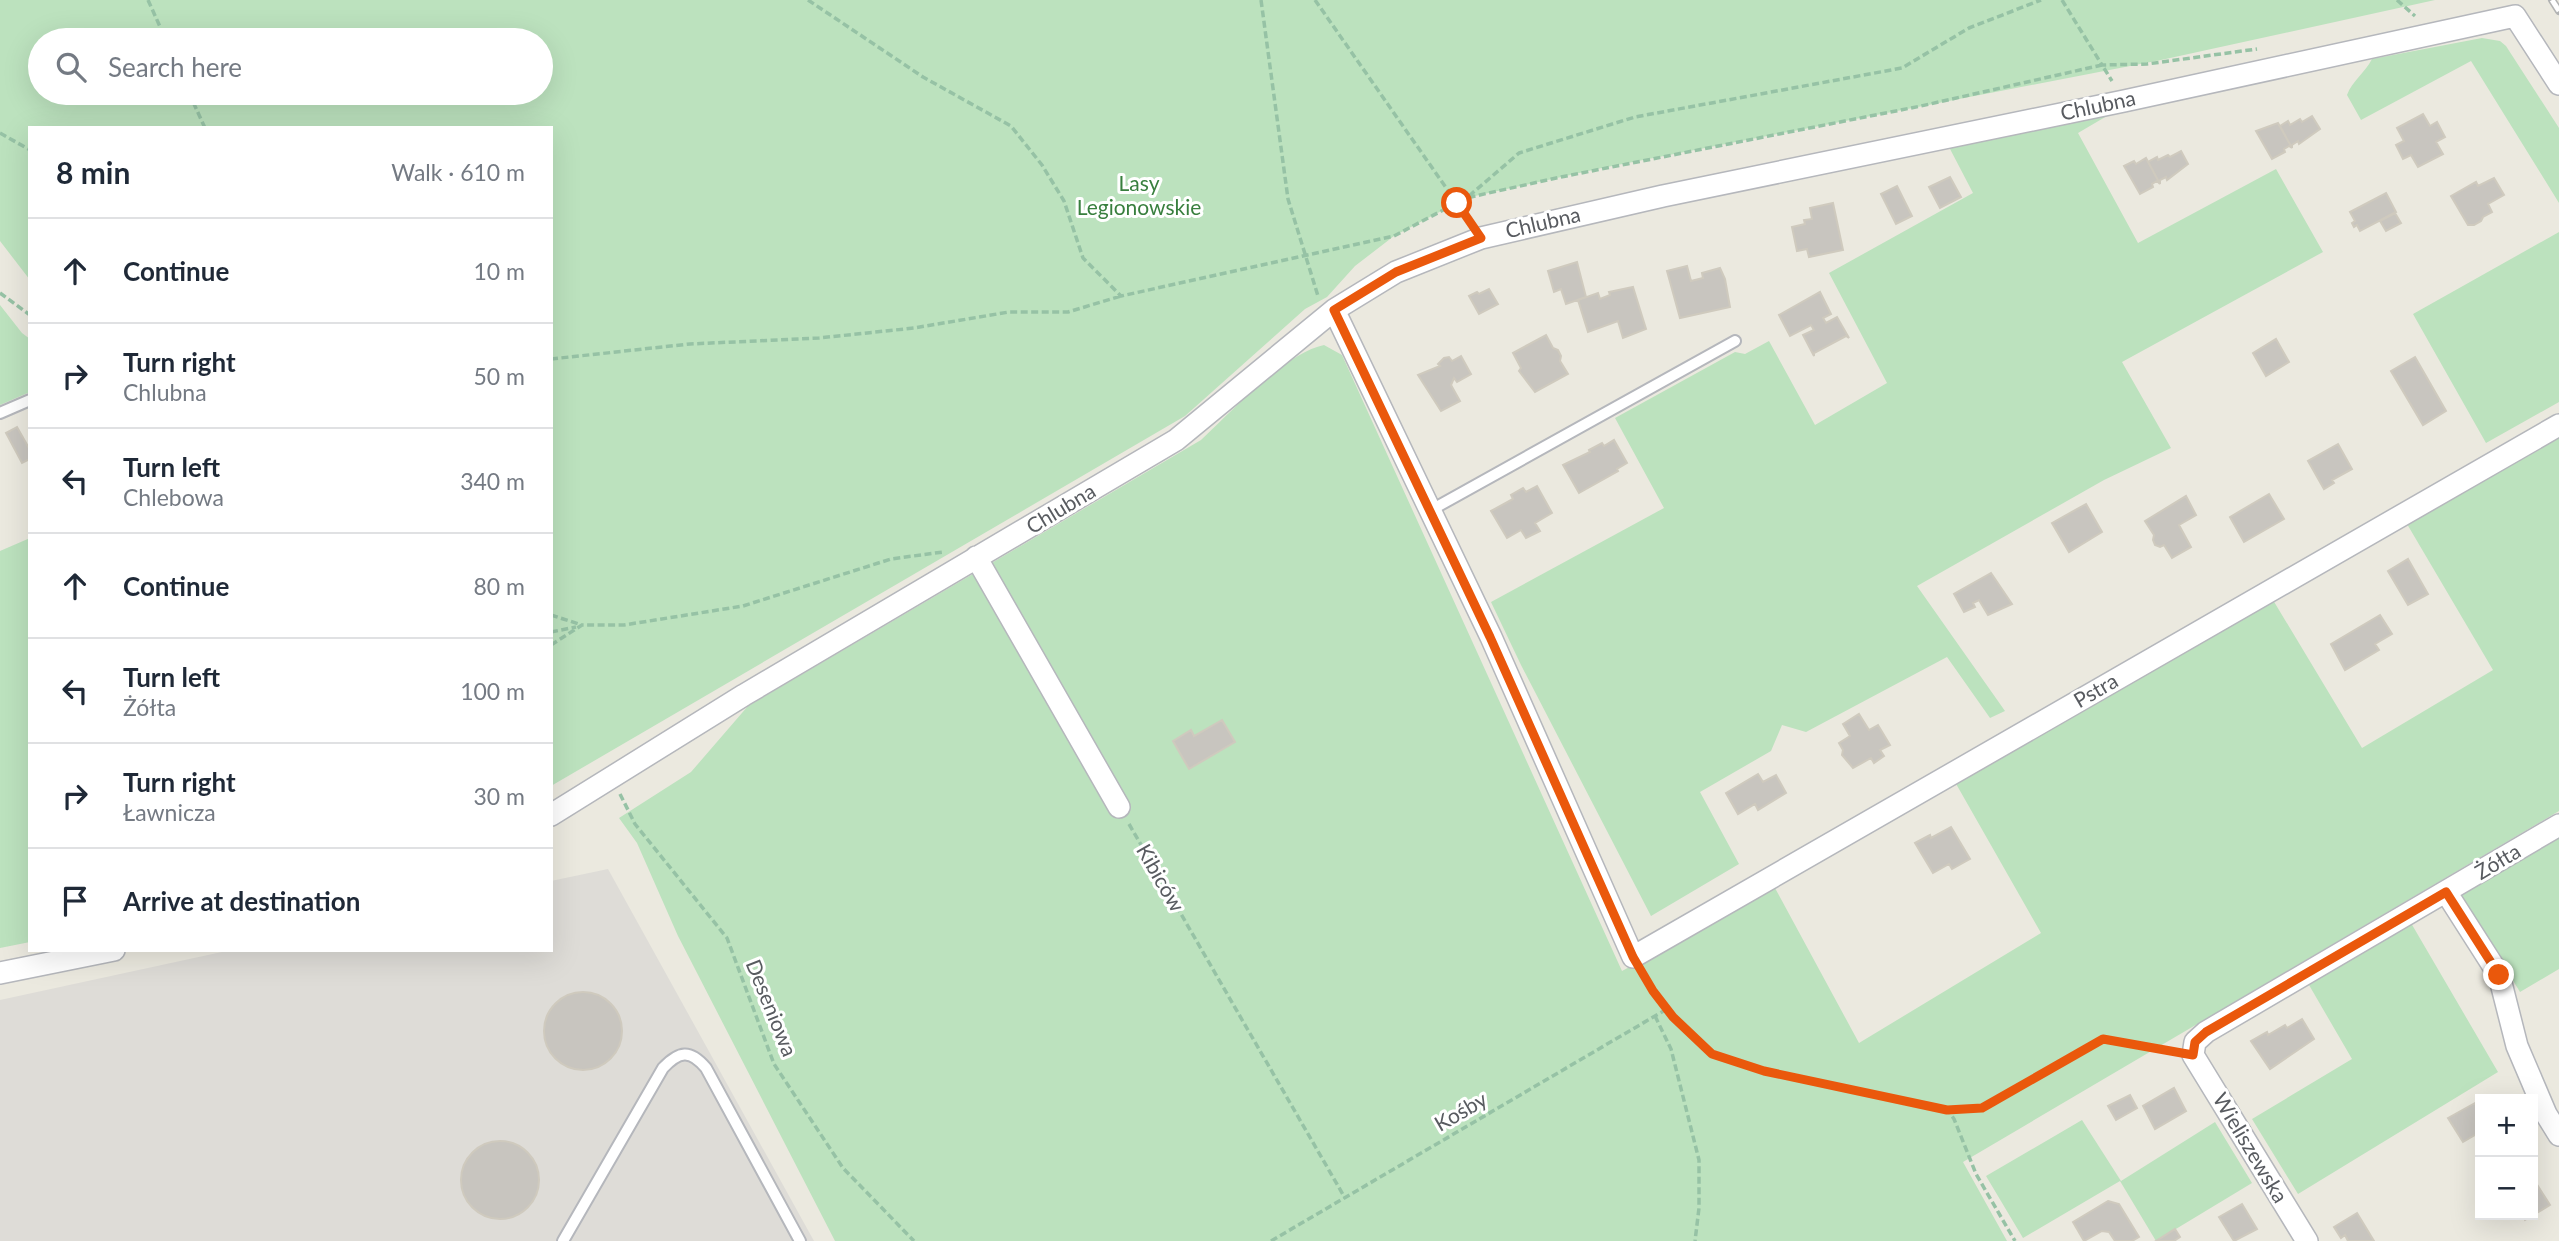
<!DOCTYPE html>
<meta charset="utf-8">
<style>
body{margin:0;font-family:Lato,sans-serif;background:#f6f6f7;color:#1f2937}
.controls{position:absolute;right:21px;bottom:21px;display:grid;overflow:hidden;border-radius:0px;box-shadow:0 7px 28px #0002}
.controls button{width:63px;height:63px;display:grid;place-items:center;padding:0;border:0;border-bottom:2px solid #e0e1e3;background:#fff;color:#1f2937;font:35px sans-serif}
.stop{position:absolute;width:21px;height:21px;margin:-16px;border:5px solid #ea580c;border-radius:50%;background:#fff}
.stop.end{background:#ea580c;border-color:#fff;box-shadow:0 2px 7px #0008}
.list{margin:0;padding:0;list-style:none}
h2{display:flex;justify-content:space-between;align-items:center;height:91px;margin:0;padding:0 28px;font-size:30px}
h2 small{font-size:23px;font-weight:400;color:#747a83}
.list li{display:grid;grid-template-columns:46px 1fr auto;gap:21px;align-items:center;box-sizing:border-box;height:105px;padding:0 28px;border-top:2px solid #e0e1e3}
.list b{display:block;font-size:26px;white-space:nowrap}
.list p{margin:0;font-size:23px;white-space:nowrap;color:#747a83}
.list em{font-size:23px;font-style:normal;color:#747a83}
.icon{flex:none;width:38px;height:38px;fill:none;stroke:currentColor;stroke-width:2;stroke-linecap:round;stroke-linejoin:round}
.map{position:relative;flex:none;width:2559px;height:1241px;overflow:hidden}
.search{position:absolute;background:#fff;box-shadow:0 7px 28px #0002;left:28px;top:28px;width:525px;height:77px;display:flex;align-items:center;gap:18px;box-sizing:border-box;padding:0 24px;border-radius:38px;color:#747a83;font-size:26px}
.panel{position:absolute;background:#fff;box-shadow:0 7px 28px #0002;left:28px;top:126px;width:525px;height:826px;border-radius:0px}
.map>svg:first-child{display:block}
.industrial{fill:#dedcd7}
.green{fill:#bce2be;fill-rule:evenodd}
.building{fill:#c8c5bf;stroke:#cfcabe;stroke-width:2}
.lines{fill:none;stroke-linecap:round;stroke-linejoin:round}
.service-casing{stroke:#b5b7bc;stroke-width:14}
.minor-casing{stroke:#b5b7bc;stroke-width:24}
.path{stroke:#96c2a5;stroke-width:3.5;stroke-dasharray:7 3.5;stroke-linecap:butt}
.service{stroke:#fff;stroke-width:10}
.minor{stroke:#fff;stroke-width:21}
.rail-casing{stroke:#b2b3b3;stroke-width:8}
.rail{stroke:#fff;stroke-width:5;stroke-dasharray:16;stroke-linecap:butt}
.route{stroke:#ea580c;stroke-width:9}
.labels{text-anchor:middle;stroke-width:6;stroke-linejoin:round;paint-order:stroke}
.street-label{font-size:21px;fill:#585b60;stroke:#fff}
.park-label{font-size:21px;fill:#387f3e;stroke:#fff}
</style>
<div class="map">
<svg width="2559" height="1241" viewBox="0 0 2559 1241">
<rect width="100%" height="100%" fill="#ebe9df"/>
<path class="industrial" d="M608,869L814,1241H0V1000L231,950H551V881Z"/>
<path class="green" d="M0,0H2435L2161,60L1602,168L1466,198L1394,236L1355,266L1327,297L1305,309L1185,416L551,786V128H30V280L0,241ZM541,40V93H40V40Z
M2482,38L2500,41L2506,46L2559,128V203L2471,61L2361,120L2347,95C2352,81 2365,73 2372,59Z
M2112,113L2078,133L2138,243L2276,169L2323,252L2122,362L2171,448L2104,480L1917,586L2005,711L1990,718L1947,657L1806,732L1782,725L1771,751L1700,792L1739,864L1651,916L1521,665L1491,602L1664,508L1615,418L1735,352L1745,354L1769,341L1815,425L1887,383L1829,273L1973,193L1949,147Z
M2559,232V402L2486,443L2413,314Z
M0,305L22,333L30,339V392L0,405Z
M1324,345L1342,355L1622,971L1775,888L1859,1043L2041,933L1955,782L2273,600L2362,748L2493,670L2407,524L2559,438V811L1963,1162L2007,1241H835L678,936L637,843L619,818L691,772L748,706L1201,440C1231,412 1285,353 1324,345Z
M30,538V942L0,948V551Z
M2559,837V969L2520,992L2461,895Z
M2411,923L2498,1072L2298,1194L2252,1119L2352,1059L2309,985Z
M2082,1120L2121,1181L2215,1122L2252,1183L2156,1241L2120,1181L2023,1238L1986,1176Z"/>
<path class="building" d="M2423,114L2430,126L2437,122L2445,137L2436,142L2443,154L2418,167L2411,155L2403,159L2396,145L2404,141L2397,128Z
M2312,116L2320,129L2299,144L2298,141L2292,145V148L2280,126L2288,121L2290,125L2300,119L2302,122Z
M2278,123L2292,148L2289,146L2284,149L2285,152L2272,159L2256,131Z
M2181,151L2188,164L2167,180L2166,177L2160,180V184L2148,162L2157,157L2158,160L2168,155L2170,157Z
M2146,158L2160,184L2157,181L2152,184L2153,187L2140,194L2124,166L2134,161L2136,164Z
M1950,177L1961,197L1940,208L1929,187Z
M2494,178L2504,195L2488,204L2492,212L2483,217L2481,221L2474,225H2468L2451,196L2476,182L2478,186Z
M1897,186L1912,216L1896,224L1881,194Z
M2386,193L2396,212L2360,231L2357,225L2354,227L2352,223L2355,221L2350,212Z
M1833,203L1843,250L1809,257L1807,249L1797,251L1792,227L1805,224L1804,220L1812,219L1810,208Z
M2395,213L2401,223L2386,231L2380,221Z
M1577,262L1586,297L1566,304L1561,289L1554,292L1548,271Z
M1687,266L1691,281L1703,278L1702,273L1720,268L1725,279L1730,307L1680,318L1667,271Z
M1633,287L1646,329L1623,338L1618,321L1588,332L1578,300L1598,293L1600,299L1610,295L1609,292Z
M1489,289L1498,304L1479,314L1469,296L1477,292L1479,294Z
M1820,292L1831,314L1823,318L1826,323L1837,317L1849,338L1846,336L1814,353V356L1803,335L1814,330L1811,325L1790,336L1779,315Z
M1546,335L1553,348L1558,350L1561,356L1560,361L1568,374L1535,392L1519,371L1521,368L1513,353Z
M2276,339L2289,362L2266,376L2253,353Z
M1461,356L1471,374L1457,382L1454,378L1451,385L1460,401L1441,411L1418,375L1440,366L1438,364L1444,358L1449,357L1452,361Z
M2415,357L2446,411L2423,425L2391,371Z
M17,427L30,450V459L22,463L6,433Z
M1614,440L1627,463L1617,469L1618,471L1579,493L1563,465L1590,452L1589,450L1602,443L1604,446Z
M2338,444L2352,469L2332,480L2334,483L2324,489L2308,461Z
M1537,486L1552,513L1535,523L1540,531L1526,538L1521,530L1507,538L1491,511L1513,499L1511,495L1523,488L1526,492Z
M2269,494L2284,519L2244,542L2230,517Z
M2186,496L2196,515L2179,525L2191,547L2172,558L2164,545L2160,547L2155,545L2153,540L2154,535L2145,521Z
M2086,504L2102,532L2069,552L2052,523Z
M2408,559L2428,594L2408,605L2388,571Z
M1991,573L2012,604L1988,615L1979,600L1973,603L1975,607L1964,612L1954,594Z
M2380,615L2392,634L2375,644L2379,650L2345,670L2331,644Z
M1859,714L1869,730L1878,725L1890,745L1880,750L1884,756L1874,763L1871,758L1853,768L1842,755L1843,750L1839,743L1850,736L1843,724Z
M1222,720L1235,742L1189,769L1173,741L1191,730L1194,736Z
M1758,774L1763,782L1776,775L1786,793L1758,810L1755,804L1738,814L1726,793Z
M1951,827L1970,859L1952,869L1949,864L1933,873L1915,843L1930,835L1931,838Z
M544 1031a39 39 0 1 1 78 0a39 39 0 1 1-78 0Z
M2302,1019L2314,1039L2270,1069L2251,1041L2267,1032L2268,1035L2285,1025L2287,1028Z
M2174,1088L2186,1111L2155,1129L2143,1106Z
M2130,1095L2137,1108L2116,1120L2108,1106Z
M2475,1103L2480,1112V1136L2475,1135L2463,1142L2448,1118Z
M461 1180a39 39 0 1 1 78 0a39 39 0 1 1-78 0Z
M2536,1183L2550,1205L2525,1220L2522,1215H2533V1185Z
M2108,1201L2119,1204L2139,1237L2132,1241H2115L2109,1232L2102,1231L2084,1241L2073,1222Z
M2242,1204L2257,1229L2234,1241L2219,1217Z
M2357,1213L2374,1241H2348L2345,1235L2341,1238L2334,1227Z
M2175,1229L2180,1237L2174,1241H2156Z"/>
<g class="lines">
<defs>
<path id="service" d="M0,413L30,400
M1431,510L1735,341
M563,1241L663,1068C679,1051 690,1049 706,1068L800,1241"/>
<path id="minor" d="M1334,310L1491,637L1633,957L2559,425
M976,557L1119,807
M551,815L744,695L1176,440L1334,310L1396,272L1481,238L1663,196L2124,101L2515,16L2559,84
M2446,892L2499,975L2517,1046L2546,1114L2559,1135
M0,973L114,950
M2307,1241L2193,1055L2195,1042L2206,1032L2559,825"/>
</defs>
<use href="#service" class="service-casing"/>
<use href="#minor" class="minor-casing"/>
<path class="path" d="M148,0L166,40
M808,0L923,77L1011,126L1042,165L1064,201L1083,258L1121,296L1394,236L1466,198L1561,177L1921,106L2102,65L2112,81
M1261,0L1288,199L1318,296
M1315,0L1470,222
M2062,0L2102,65L2147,64L2257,49
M2397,0L2415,16
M189,93L205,128
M0,133L30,150
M1469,196L1519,153L1635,117L1902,68L1969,28L2041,0
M0,293L30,315
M551,359L690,344L819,338L914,328L1009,312H1068L1121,296
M551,615L582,625
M551,632L576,627
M551,645L582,625H624L743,606L891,559L943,552
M620,794L635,824L727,938L774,1064L843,1168L914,1241
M1129,824L1345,1198
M1643,974L1673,1017L1712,1054L1764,1071L1947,1109L1954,1119L1976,1174L2015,1241
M1655,1016L1671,1049L1699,1160V1208L1695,1241
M1947,1109L1982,1108L2103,1039L2174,1051
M1271,1241L1667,1009"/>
<use href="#service" class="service"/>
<use href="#minor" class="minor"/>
<defs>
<path id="rail" d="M2552,0L2559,11"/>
</defs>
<use href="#rail" class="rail-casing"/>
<use href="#rail" class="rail"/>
</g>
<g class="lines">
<path class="route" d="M1457,203L1481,238L1396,272L1334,310L1490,637L1633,957L1653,991L1673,1017L1712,1054L1764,1071L1947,1110L1982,1108L2103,1039L2193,1055L2195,1042L2206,1032L2446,892L2499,975"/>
</g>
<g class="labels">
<g class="street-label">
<text transform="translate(2098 106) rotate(-12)" y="7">Chlubna</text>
<text transform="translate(1543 223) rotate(-13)" y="7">Chlubna</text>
<text transform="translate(1061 509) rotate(-31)" y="7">Chlubna</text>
<text transform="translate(2096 691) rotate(-30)" y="7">Pstra</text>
<text transform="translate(2498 862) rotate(-31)" y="7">Żółta</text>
<text transform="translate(1160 878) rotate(60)" y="7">Kibiców</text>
<text transform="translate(771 1008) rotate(68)" y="7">Deseniowa</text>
<text transform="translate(1461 1112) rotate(-30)" y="7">Kośby</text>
<text transform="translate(2250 1148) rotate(59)" y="7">Wieliszewska</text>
</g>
<g class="park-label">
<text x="1139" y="191">Lasy<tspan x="1139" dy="24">Legionowskie</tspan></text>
</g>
</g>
</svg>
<div class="controls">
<button>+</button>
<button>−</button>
</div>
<div class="stop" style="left:1457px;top:203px"></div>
<div class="stop end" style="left:2499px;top:975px"></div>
<div class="search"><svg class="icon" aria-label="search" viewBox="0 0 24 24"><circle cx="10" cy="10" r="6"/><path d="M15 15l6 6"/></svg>Search here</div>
<section class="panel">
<h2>8 min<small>Walk · 610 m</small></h2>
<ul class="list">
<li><svg class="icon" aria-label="ahead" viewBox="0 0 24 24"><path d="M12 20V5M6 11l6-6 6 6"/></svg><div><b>Continue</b></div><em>10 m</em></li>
<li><svg class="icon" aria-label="right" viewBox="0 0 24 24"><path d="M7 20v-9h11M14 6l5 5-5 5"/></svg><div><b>Turn right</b><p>Chlubna</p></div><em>50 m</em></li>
<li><svg class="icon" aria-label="left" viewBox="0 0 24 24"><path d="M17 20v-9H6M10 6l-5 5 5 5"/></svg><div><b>Turn left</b><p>Chlebowa</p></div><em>340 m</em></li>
<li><svg class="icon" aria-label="ahead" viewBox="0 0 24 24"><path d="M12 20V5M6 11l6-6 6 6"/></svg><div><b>Continue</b></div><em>80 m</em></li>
<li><svg class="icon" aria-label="left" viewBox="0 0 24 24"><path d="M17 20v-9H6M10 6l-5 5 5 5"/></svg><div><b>Turn left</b><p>Żółta</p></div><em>100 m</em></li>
<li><svg class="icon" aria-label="right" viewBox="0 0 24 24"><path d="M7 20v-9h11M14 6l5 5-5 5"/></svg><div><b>Turn right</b><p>Ławnicza</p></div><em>30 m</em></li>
<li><svg class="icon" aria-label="arrive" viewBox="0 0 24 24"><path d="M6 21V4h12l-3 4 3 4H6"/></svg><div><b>Arrive at destination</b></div></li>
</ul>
</section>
</div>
